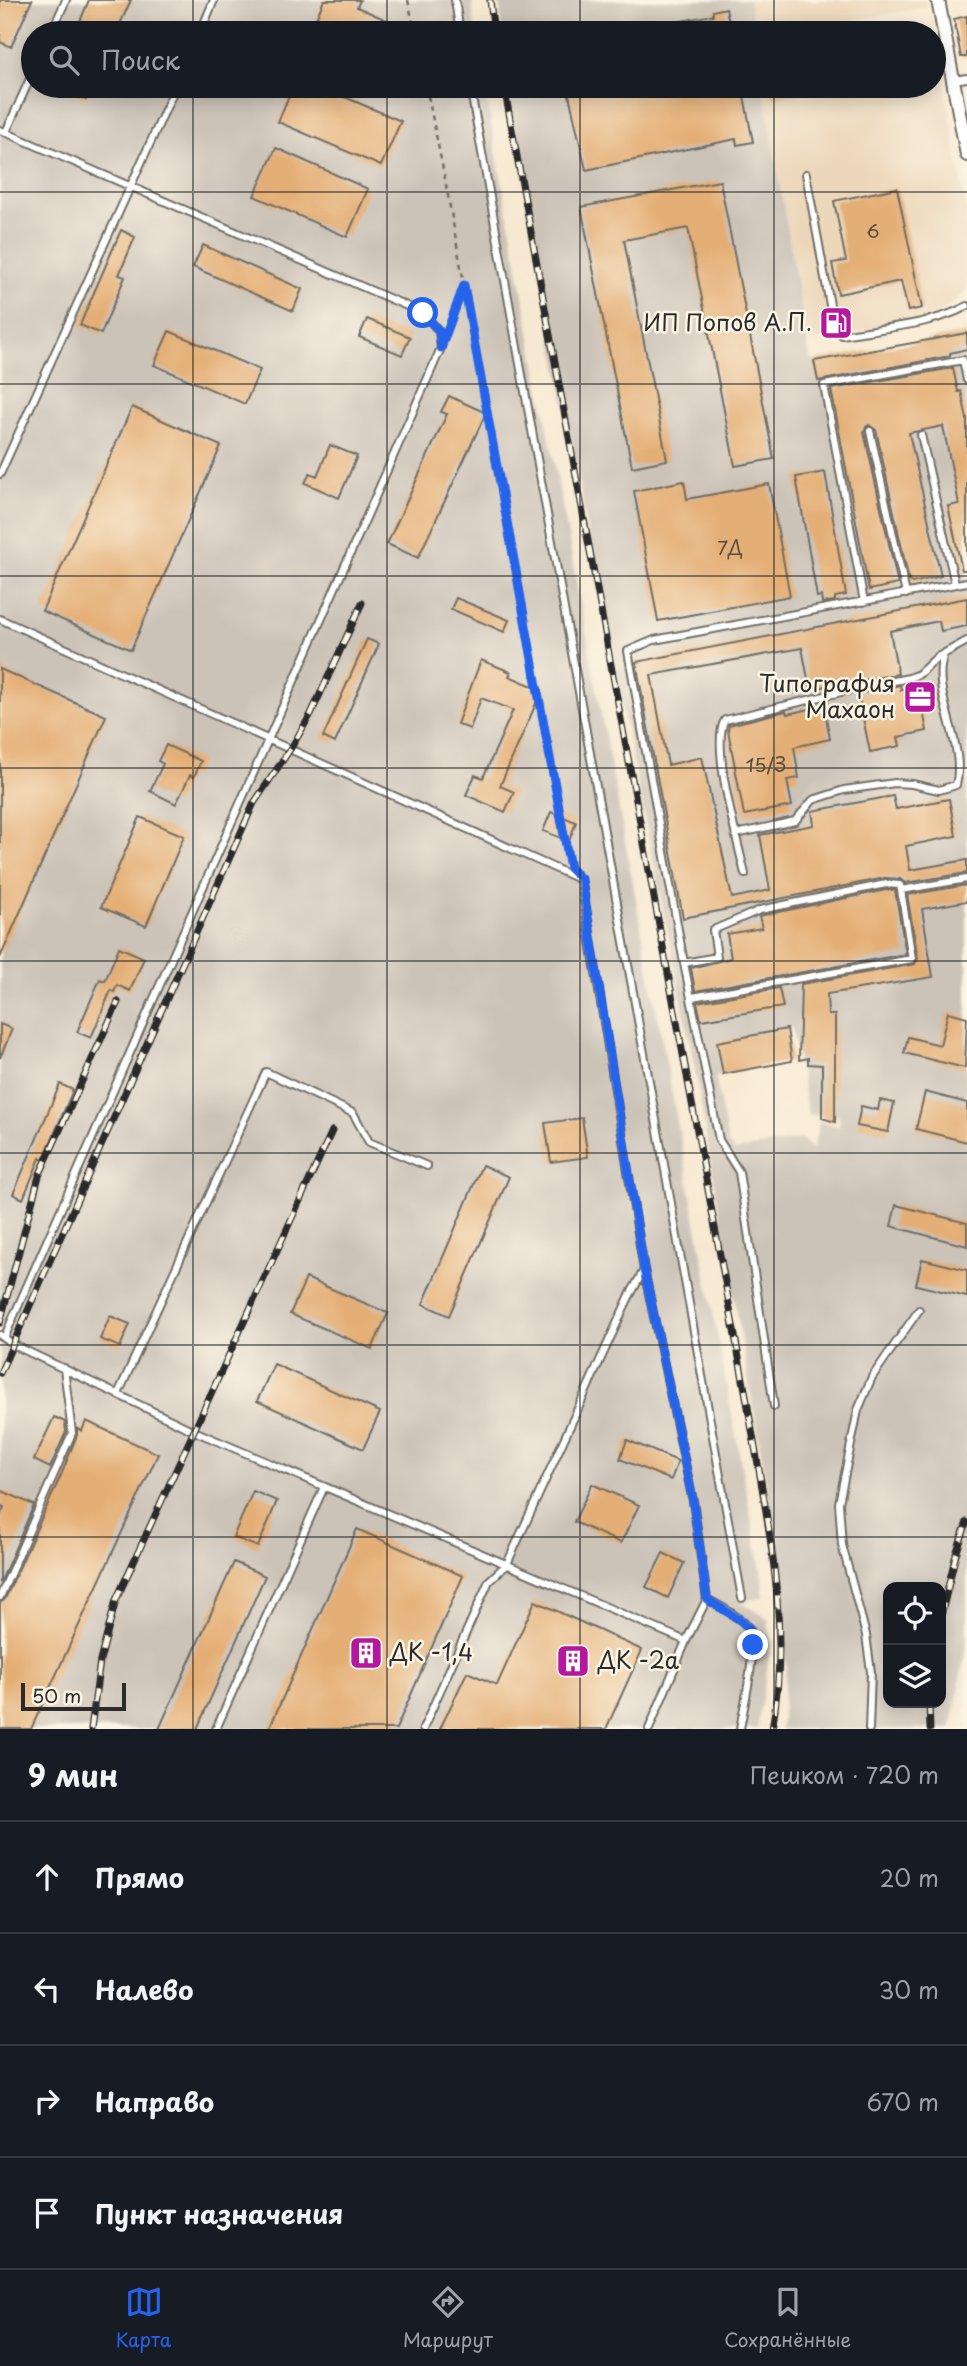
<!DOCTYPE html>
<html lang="ru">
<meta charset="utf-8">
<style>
body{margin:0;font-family:"Playpen Sans",sans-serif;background:#20242c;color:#f1f3f6}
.controls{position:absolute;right:21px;bottom:21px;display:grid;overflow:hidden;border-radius:14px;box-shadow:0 4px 18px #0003}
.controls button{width:63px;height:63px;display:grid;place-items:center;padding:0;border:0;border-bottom:2px solid #363941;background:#171b24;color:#f1f3f6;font:35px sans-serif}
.scale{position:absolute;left:21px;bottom:18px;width:105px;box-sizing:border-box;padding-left:7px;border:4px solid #2b2b2b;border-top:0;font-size:19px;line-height:24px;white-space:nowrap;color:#2b2b2b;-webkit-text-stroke:5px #fcf5e5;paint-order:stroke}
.stop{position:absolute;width:21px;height:21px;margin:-16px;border:5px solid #2563eb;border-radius:50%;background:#fff}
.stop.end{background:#2563eb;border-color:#fff;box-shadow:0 2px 7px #0008}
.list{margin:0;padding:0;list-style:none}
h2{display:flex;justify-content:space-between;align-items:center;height:91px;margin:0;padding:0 28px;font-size:30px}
h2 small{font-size:23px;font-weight:400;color:#9ea1a6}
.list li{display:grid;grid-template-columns:46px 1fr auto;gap:21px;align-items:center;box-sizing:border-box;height:112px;padding:0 28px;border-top:2px solid #363941}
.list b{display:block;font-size:26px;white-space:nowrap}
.list em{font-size:23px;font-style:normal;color:#9ea1a6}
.icon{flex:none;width:38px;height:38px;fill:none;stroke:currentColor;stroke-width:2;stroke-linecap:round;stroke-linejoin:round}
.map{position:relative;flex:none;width:967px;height:1729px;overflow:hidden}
.search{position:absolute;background:#171b24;box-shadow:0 4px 18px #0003;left:21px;right:21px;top:21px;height:77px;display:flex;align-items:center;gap:18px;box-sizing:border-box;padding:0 24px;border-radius:38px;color:#9ea1a6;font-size:26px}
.sheet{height:539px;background:#171b24}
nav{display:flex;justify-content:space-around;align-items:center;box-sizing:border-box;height:98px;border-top:2px solid #363941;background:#171b24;font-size:19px;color:#9ea1a6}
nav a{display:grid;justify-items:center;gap:4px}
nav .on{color:#2563eb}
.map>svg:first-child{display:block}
.built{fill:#ecd7ba}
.industrial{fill:#cbc2b8;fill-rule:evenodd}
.building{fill:#e4af76}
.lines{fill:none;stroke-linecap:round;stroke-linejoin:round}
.lane-casing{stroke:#726e65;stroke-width:10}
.street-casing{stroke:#726e65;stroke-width:16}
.path{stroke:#726e65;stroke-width:2.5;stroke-dasharray:5 5;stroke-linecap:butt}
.lane{stroke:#fff;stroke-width:6}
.street{stroke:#fff;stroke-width:12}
.rail-casing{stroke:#2b2b2b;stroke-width:7}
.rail{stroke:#fcf5e5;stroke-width:4.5;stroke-dasharray:13;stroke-linecap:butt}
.route{stroke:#2563eb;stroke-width:9}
.grid{fill:none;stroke:#2b2b2b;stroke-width:2;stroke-opacity:0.55}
.labels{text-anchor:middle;stroke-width:5;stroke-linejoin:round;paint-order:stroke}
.number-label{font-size:19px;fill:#594c3e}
.poi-label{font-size:23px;fill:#2b2b2b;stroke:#fcf5e5;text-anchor:end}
</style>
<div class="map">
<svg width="967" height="1729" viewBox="0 0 967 1729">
<rect width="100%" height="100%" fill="#fcf5e5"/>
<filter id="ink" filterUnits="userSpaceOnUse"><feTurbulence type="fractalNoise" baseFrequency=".0143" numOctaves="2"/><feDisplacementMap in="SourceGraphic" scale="14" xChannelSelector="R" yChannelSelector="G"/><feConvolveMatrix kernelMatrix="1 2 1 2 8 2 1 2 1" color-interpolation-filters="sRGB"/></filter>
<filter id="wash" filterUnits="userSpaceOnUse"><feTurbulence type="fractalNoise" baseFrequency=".00686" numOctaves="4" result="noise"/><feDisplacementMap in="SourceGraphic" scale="28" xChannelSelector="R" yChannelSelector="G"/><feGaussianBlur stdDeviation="1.57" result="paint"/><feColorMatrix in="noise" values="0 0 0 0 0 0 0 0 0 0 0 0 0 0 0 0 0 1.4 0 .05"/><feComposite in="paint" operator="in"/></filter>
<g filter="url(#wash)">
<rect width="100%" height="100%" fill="#f7e9d1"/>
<path class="built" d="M749,0H925L926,7L792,33H755Z
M936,34L967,214V289L956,301L941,312L923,321L808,341L763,86H934V35Z"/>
<path class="industrial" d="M0,0H472L475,33H33V86H484L763,1581V1597L740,1602L768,1619L771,1645L757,1729H0Z
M499,0H749L755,33H502Z
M507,86H763L810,359L814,361L967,333V1640L951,1729H781L786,1668L783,1586L770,1505L691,1046L599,593ZM792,1028L808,1115L839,1116V1126L819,1122L813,1149L801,1139L735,1151L728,1143L715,1076L723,1074L717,1042ZM888,1587H941V1703H888Z"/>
<g id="blocks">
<path class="building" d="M0,0H32L11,47L0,42Z
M89,0H131L116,33H75Z
M324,0H360L357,7L416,33H310Z
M726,8L731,33H645L644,28L713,15V11Z
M967,16V57H961L954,19Z
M53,86H92L86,100Z
M293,86H319L401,121L381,166L278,122Z
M567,86H742L753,142L737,145L736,139L586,170Z
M769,86H807V92L771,98Z
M276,148L368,189L347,237L254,196Z
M720,181L774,459L735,466L688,228L624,240L667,460L632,467L581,207Z
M897,188L922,308L908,311L901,281L838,294L832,263L846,261L834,201Z
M121,230L135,237L119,275L125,277L101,334L80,325Z
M203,245L302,289L293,311L193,267Z
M367,319L410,337L402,355L359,337Z
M169,331L260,370L245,404L154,365Z
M967,333V349L950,353V356L818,381L814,361Z
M953,368L958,392L961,391L967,418V570H962L948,506L959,504L943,426L909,433L941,576L912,583L909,581L876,430L869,425L866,427L864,432L898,584L869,590L831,389Z
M449,396L486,413L418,558L387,544L447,414L441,412Z
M132,407L221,446L131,650L42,611Z
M330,445L357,456L339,498L305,483L310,473L317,476Z
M825,472L846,595L835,597V601L822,603L821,596L817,597L796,477Z
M684,481L687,499L769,484L790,596L658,621L634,491Z
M456,598L509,620L504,632L451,609Z
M967,598V626L941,631L939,621L890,631L898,674L810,689L802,648L651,675L668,765L702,757L732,898L770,890L760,835L814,825L812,811L893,796L896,809L949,799L956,836L906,846L910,870L967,860V873L905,883L900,879L885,878L683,918L636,662Z
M367,639L379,644L335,743L323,737Z
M481,660L511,672L509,676L542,690L500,786L514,792L505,812L466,795L475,775L483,778L513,710L481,698L470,729L457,724Z
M0,669L106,716L0,958Z
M900,685L901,690L918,686L927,731L898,737L900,746L870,752L858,694Z
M824,706L830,739L794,747L799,778L787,780L792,806L744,815L728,730L729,725L786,711L787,714Z
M166,745L201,761L194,777L190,775L176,804L150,791L163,764L158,761Z
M551,812L576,822L569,841L543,831Z
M140,817L184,836L146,926L101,907Z
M967,885V901L922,909L933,977L827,994L828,1015H835V1122L822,1118V1065L808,1064V1058L799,1060L801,984L915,964L918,958L907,895Z
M886,890H895L906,954L695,991L691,968L731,958L727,934L762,928L759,916Z
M119,947L144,958L130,991L117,985L114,992L111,990L91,1038L77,1032L100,979L105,981Z
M779,988L783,1007L701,1020L697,1002Z
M948,1012L967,1017L965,1068L904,1053L908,1037L940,1045Z
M0,1024L12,1029L0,1058Z
M787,1029L792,1061L723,1074L717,1042Z
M60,1084L73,1090L43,1160L40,1158L23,1199L13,1194Z
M925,1092L967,1103V1142L916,1129Z
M880,1100L894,1103L888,1132L857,1126L861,1106L878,1110Z
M582,1118L588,1157L551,1162L545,1123Z
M482,1165L509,1177L449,1316L423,1304Z
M896,1205L967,1223V1246L891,1226Z
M922,1259L967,1270V1297L916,1285Z
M306,1278L388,1313L372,1349L290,1314Z
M110,1316L130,1324L120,1347L100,1339Z
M274,1364L380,1412L363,1449L257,1401Z
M54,1417L65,1422L66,1432L50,1468L34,1460Z
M86,1421L158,1454L31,1729H0V1603L5,1599L62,1473L77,1435V1428L82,1431Z
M627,1440L678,1461L671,1480L620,1459Z
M592,1484L639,1505L621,1543L574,1522Z
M0,1490L34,1505L0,1583V1516L4,1507L0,1505Z
M253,1491L277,1501L258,1547L233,1537Z
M357,1529L463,1576L396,1729H269Z
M663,1553L684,1563L668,1598L646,1587Z
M234,1562L265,1576L197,1729H159Z
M535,1601L642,1650L606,1729H440L467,1672L497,1685Z"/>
</g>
</g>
<g filter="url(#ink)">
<use href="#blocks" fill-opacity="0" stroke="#726e65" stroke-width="2"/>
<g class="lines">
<defs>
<path id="lane" d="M455,0L460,33
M51,33L66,0
M200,33L214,0
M953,80L967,78
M470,86L742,1598
M0,130L423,313L439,331L441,348L5,1336
M6,132L33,72
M806,174L832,316
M839,330L842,335C880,328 934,325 967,306
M870,431L906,594
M921,435L955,584
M0,474L176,86
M864,602L824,385L963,360L967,380
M0,619L581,880L644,1270L629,1297L507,1564L489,1581L423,1729
M736,834L795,821L813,800L844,790L895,783L912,784L939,790L956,785C967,744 929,691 944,654
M745,874C738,843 710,743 725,720L858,688L909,678L919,674L936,658L967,641
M684,963L717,957L713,930L760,910L886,884L900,885L901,890L967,879
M692,997L912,959L901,890
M644,1270L693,1501L707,1599C721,1607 738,1615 748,1627C760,1642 743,1709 740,1729
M0,1335L14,1345L194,1431L686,1641
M118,1394L266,1072L353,1113L369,1142L427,1166
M774,1406L739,1172L719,1140L684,963L628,651L654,640L967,582
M0,1597L72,1433L64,1368
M216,1729L324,1487
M649,1729L686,1641L707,1599
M869,1729L871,1672L866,1635L842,1545L839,1503L858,1410L872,1377L919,1310"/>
<path id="street" d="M938,0L967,155"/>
</defs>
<use href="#lane" class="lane-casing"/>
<use href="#street" class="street-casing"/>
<path class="path" d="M408,0L415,33
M426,86L444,174L570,864
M448,328L464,285"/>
<use href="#lane" class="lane"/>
<use href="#street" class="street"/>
<defs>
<path id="rail" d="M490,0L494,33
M504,86L747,1401C765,1510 792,1619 772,1729
M0,1323L39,1176L118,1002
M0,1373L254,803L291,748L311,714L362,603
M941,1616L956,1554L967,1522
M929,1703L930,1729
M91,1729L100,1661L116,1600L332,1131"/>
</defs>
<use href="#rail" class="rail-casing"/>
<use href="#rail" class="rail"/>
</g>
</g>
<g class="lines" filter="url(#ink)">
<path class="route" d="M423,313L439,331L441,348L464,285L570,868L582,880L644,1269L693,1501L707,1599L740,1620L750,1629L753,1645"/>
</g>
<path class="grid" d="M193,0V33M387,0V33M580,0V33M774,0V33M193,86V1729M387,86V1729M580,86V1729M774,86V1729M0,192H967M0,384H967M0,576H967M0,768H967M0,961H967M0,1153H967M0,1345H967M0,1537H967"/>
<defs>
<symbol id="fuel-square" viewBox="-11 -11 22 22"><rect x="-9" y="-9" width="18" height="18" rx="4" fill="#b5179e" stroke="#fcf5e5"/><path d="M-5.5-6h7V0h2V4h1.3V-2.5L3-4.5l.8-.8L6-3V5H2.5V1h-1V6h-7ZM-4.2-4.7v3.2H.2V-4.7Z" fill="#fff"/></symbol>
<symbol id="office-square" viewBox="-11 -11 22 22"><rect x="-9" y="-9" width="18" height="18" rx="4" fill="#b5179e" stroke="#fcf5e5"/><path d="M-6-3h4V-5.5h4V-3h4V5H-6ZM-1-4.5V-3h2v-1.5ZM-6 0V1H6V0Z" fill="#fff"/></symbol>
<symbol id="building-square" viewBox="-11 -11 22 22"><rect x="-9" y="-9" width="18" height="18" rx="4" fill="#b5179e" stroke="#fcf5e5"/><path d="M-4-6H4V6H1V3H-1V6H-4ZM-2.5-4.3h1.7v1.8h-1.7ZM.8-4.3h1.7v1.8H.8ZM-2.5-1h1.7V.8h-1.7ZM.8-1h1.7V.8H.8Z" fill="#fff"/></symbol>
</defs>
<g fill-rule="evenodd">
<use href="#fuel-square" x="817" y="304" width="38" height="38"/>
<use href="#office-square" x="901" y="678" width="38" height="38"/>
<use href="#building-square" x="347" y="1634" width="38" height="38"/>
<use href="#building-square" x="554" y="1642" width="38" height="38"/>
</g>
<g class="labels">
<g class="number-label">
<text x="873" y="238">6</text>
<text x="730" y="555">7Д</text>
<text x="766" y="772">15/З</text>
</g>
<g class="poi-label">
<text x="812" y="331">ИП Попов А.П.</text>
<text x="895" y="692">Типография<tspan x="895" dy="26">Махаон</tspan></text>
<text x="390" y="1661" text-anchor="start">ДК -1,4</text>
<text x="598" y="1669" text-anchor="start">ДК -2а</text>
</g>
</g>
</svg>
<div class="controls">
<button><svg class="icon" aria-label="locate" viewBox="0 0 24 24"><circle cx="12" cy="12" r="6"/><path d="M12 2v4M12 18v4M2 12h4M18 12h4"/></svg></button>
<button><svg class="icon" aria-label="layers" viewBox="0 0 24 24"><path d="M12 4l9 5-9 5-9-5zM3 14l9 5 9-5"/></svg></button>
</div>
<div class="scale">50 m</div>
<div class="stop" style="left:423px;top:313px"></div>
<div class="stop end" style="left:753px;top:1645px"></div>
<div class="search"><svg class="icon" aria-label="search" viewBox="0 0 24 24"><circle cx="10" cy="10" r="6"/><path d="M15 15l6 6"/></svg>Поиск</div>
</div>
<section class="sheet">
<h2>9 мин<small>Пешком · 720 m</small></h2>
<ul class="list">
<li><svg class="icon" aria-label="ahead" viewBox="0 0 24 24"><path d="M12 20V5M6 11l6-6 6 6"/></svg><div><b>Прямо</b></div><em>20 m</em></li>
<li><svg class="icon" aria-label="left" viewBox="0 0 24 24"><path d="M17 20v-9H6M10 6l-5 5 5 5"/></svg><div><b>Налево</b></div><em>30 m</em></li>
<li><svg class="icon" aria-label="right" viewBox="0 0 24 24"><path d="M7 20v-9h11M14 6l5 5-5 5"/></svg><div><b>Направо</b></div><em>670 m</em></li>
<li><svg class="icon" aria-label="arrive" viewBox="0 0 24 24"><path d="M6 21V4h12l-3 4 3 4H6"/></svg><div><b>Пункт назначения</b></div></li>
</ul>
</section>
<nav>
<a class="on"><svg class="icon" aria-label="map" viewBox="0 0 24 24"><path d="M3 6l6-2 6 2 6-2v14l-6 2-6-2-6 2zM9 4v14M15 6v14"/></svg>Карта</a>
<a><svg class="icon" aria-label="directions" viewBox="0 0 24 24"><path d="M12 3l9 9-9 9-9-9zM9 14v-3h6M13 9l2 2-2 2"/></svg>Маршрут</a>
<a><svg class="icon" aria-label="saved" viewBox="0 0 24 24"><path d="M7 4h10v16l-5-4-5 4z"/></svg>Сохранённые</a>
</nav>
